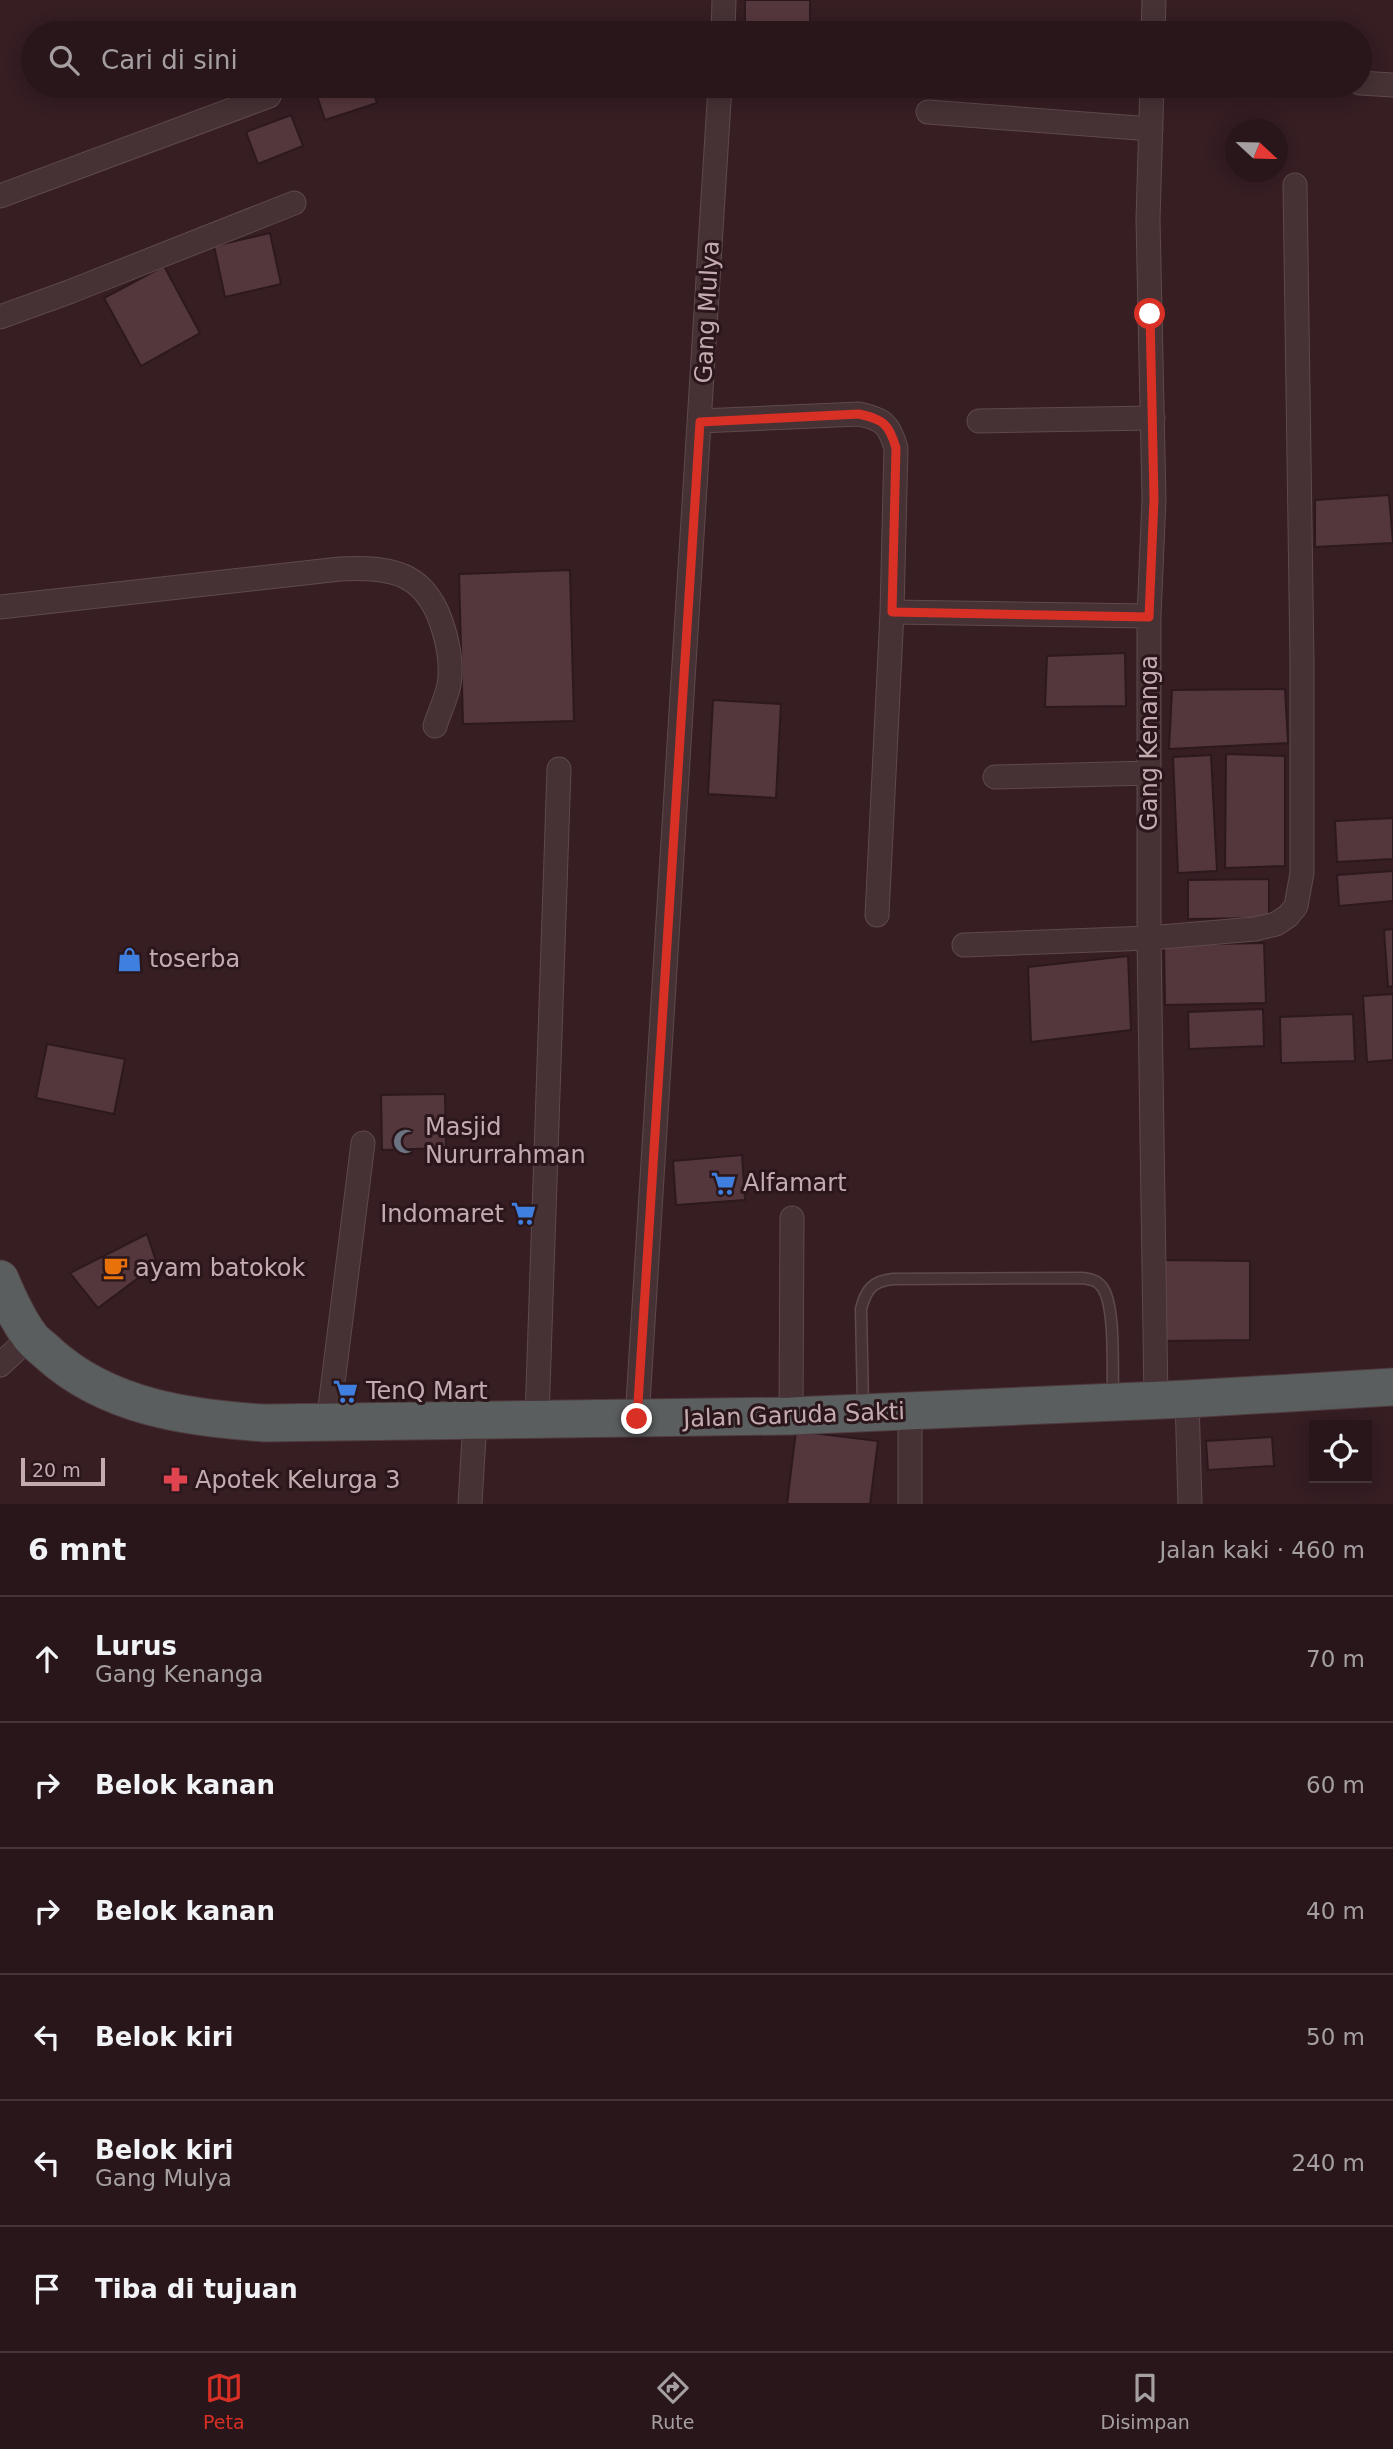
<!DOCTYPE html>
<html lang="id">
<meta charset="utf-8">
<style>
body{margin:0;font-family:"DejaVu Sans",sans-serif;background:#301f23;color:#f1f3f6}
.controls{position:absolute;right:21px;bottom:21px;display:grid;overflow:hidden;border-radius:0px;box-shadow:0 4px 18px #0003}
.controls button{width:63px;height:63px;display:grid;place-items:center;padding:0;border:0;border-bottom:2px solid #443539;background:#28161a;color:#f1f3f6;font:35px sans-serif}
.compass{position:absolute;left:1225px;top:119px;width:63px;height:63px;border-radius:50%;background:#28161a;box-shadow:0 4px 18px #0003;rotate:112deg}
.scale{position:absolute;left:21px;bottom:18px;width:84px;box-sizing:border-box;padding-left:7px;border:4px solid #c4abaf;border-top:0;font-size:19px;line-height:24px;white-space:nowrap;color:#c4abaf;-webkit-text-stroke:5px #2b171b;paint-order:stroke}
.stop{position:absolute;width:21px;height:21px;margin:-16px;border:5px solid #d93025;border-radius:50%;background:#fff}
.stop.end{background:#d93025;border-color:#fff;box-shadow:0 2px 7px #0008}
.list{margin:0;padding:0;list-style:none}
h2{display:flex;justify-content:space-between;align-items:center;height:91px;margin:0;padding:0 28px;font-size:30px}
h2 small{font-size:23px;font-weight:400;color:#a59fa2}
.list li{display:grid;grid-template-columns:46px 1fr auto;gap:21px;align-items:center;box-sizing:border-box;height:126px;padding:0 28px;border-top:2px solid #443539}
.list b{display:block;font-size:26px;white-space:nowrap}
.list p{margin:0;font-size:23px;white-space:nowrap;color:#a59fa2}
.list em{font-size:23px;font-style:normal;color:#a59fa2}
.icon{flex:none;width:38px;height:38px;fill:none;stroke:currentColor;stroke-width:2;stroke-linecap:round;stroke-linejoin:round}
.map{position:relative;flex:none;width:1393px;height:1504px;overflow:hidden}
.search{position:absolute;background:#28161a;box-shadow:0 4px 18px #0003;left:21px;right:21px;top:21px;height:77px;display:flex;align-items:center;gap:18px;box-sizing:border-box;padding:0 24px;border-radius:38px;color:#a59fa2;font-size:26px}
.sheet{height:847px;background:#28161a}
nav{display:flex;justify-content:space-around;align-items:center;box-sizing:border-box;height:98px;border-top:2px solid #443539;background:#28161a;font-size:19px;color:#a59fa2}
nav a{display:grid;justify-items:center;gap:4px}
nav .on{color:#d93025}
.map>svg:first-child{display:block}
.building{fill:#54373c;stroke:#2d191d;stroke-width:2}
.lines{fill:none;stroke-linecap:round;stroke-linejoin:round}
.service-casing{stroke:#5f494d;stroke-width:13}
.minor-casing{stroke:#5f494d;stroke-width:25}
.trunk-casing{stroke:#4e393d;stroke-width:39}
.service{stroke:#463235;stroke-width:10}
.minor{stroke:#463235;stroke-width:23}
.trunk{stroke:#5a5e5e;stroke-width:37}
.route{stroke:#d93025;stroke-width:9}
.labels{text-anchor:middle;stroke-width:6;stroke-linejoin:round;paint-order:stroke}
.street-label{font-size:24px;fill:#c4abaf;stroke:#2b171b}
.poi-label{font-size:24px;fill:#c4abaf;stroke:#2b171b;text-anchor:start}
</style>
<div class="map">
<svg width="1393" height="1504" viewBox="0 0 1393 1504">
<rect width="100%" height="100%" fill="#361e23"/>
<path class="building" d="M745,0H810V33H745Z
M350,86H371L377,103L325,120L317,96Z
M291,115L303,146L258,164L246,132Z
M270,233L281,284L225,297L214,246Z
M164,266L200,333L141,366L104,298Z
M1389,495L1393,543L1315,547V500Z
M570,570L574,721L463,724L459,574Z
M1125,653L1126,706L1045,707L1047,656Z
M1285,689L1288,743L1169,749L1172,690Z
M713,700L781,704L776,798L708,794Z
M1226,754L1285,756V866L1225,868Z
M1211,755L1217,871L1178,873L1173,757Z
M1393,818V859L1337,862L1335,821Z
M1393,871V901L1339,906L1337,875Z
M1269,879V918L1188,919V880Z
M1393,929V986L1388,987L1384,930Z
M1264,943L1266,1003L1165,1005L1164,945Z
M1128,956L1131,1030L1031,1042L1028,967Z
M1393,994V1060L1367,1062L1363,996Z
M1263,1009L1264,1046L1189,1049L1188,1012Z
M1353,1014L1355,1061L1281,1063L1280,1017Z
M47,1044L125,1059L114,1114L36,1098Z
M445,1094L446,1148L382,1150L381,1095Z
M742,1155L745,1200L676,1205L673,1161Z
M147,1234L157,1264L98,1308L70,1273Z
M1163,1260L1250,1261V1340L1163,1341Z
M796,1431L878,1441L870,1504H787Z
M1272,1437L1274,1466L1208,1470L1206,1441Z"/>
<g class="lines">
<defs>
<path id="service" d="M863,1406L861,1309C866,1289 873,1281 893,1279L1082,1278C1090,1279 1097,1280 1102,1287C1116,1305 1112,1372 1113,1397"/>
<path id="minor" d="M723,33L724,0
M1153,33L1154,0
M1360,83L1393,85
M1152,86L1148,219L1154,499L1149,616V938L1156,1400
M928,112L1151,129
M0,196L269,96
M0,317L69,292L294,203
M700,421L859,414C883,419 889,424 896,448L892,612
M979,421L1153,418
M0,607L340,569C395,566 428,574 444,631C449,648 452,667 449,685C446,699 439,713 435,726
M995,777L1149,773
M877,915L892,612L1149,616
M964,945L1149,938L1255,929L1276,924L1288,916L1296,906L1302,873V662L1295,185
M0,1365L30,1337
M1187,1399L1190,1504
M910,1411V1504
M791,1416L792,1218
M537,1418L559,769
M637,1419L720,86
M328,1423L363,1143
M470,1504L475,1420"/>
<path id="trunk" d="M0,1279C8,1298 17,1319 30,1336C35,1343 43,1348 49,1354C108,1407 188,1418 264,1423L791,1416L1187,1399L1393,1387"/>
</defs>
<use href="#service" class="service-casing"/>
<use href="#minor" class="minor-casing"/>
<use href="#trunk" class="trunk-casing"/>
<use href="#service" class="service"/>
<use href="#minor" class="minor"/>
<use href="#trunk" class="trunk"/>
</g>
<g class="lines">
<path class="route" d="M637,1419L700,422L859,414C883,419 889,424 896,448L892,612L1149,617L1154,499L1150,314"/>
</g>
<defs>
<symbol id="shop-bare" viewBox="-9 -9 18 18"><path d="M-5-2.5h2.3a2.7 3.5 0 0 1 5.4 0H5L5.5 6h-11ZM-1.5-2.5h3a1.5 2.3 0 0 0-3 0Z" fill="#3f7fe0" stroke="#2b171b" stroke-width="2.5" paint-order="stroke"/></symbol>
<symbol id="mosque-bare" viewBox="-9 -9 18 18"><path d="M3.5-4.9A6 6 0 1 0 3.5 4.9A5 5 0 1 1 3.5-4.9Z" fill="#6b7280" stroke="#2b171b" stroke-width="2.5" paint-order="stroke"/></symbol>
<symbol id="supermarket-bare" viewBox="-9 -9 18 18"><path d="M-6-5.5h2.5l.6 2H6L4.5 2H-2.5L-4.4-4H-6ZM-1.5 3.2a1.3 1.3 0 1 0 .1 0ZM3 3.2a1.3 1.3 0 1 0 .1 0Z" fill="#3f7fe0" stroke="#2b171b" stroke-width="2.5" paint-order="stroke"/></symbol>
<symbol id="cafe-bare" viewBox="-9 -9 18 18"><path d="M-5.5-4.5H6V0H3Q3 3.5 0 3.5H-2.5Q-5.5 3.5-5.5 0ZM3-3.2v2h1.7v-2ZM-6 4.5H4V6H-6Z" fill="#e8710a" stroke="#2b171b" stroke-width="2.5" paint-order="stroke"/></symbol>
<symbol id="pharmacy-bare" viewBox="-9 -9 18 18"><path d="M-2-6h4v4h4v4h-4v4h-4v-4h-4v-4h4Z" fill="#e0444e" stroke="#2b171b" stroke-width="2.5" paint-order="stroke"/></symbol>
</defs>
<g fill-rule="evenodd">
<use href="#shop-bare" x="112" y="942" width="35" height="35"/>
<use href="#mosque-bare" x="388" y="1124" width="35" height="35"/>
<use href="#supermarket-bare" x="706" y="1166" width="35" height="35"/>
<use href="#supermarket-bare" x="506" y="1196" width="35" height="35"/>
<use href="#cafe-bare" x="98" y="1250" width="35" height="35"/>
<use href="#supermarket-bare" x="328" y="1374" width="35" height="35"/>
<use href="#pharmacy-bare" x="158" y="1462" width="35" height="35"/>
</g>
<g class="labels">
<g class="street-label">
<text transform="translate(707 312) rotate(-87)" y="8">Gang Mulya</text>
<text transform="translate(1149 743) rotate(-90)" y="8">Gang Kenanga</text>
<text transform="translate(794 1415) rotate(-2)" y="8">Jalan Garuda Sakti</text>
</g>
<g class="poi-label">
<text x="149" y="967">toserba</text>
<text x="425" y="1135">Masjid<tspan x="425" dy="28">Nururrahman</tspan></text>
<text x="743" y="1191">Alfamart</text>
<text x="504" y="1222" text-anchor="end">Indomaret</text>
<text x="135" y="1276">ayam batokok</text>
<text x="366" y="1399">TenQ Mart</text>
<text x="195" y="1488">Apotek Kelurga 3</text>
</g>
</g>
</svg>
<div class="controls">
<button><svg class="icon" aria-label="locate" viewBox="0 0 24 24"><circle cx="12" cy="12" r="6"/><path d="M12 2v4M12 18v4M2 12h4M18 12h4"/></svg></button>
</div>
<svg class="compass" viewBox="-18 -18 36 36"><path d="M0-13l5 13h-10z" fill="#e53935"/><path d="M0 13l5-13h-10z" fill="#a59fa2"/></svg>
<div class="scale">20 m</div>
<div class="stop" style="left:1150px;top:314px"></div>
<div class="stop end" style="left:637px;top:1419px"></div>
<div class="search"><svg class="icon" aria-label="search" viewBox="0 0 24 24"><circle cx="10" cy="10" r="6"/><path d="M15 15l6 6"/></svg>Cari di sini</div>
</div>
<section class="sheet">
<h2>6 mnt<small>Jalan kaki · 460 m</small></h2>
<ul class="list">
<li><svg class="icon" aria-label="ahead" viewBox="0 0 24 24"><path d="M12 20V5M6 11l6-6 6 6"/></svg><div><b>Lurus</b><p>Gang Kenanga</p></div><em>70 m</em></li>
<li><svg class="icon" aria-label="right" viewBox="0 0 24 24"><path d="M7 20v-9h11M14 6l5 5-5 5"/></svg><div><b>Belok kanan</b></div><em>60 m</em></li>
<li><svg class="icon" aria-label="right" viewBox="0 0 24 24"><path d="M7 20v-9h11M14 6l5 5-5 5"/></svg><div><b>Belok kanan</b></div><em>40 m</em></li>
<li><svg class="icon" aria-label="left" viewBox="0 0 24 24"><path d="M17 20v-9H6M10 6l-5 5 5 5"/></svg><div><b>Belok kiri</b></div><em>50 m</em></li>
<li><svg class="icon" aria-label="left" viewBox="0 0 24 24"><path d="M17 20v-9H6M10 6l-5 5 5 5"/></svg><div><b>Belok kiri</b><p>Gang Mulya</p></div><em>240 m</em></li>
<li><svg class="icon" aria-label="arrive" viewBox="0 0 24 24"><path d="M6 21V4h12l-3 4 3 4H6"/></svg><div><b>Tiba di tujuan</b></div></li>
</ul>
</section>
<nav>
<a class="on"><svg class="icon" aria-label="map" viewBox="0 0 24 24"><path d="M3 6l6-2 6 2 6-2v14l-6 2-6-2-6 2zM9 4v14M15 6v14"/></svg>Peta</a>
<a><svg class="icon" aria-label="directions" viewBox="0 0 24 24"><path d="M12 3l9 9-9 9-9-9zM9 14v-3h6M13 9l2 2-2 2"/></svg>Rute</a>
<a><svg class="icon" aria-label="saved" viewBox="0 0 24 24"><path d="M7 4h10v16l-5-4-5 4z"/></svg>Disimpan</a>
</nav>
